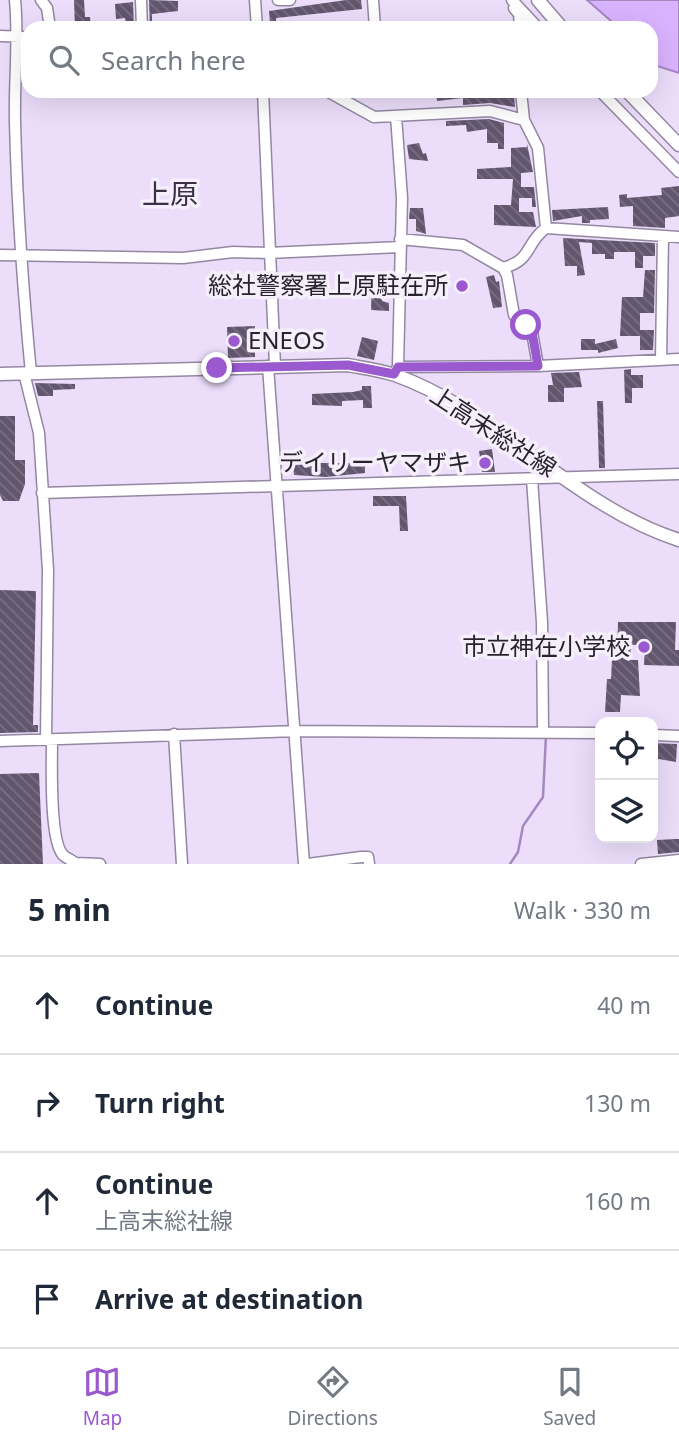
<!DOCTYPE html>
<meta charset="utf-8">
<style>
body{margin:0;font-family:"Noto Sans","Noto Sans JP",sans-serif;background:#f6f6f7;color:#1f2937}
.controls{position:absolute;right:21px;bottom:21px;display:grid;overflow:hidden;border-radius:14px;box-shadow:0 7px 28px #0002}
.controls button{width:63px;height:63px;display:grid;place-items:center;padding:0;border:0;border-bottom:2px solid #e0e1e3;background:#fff;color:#1f2937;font:35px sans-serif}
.stop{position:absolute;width:21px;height:21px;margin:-16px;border:5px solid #9a59cf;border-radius:50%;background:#fff}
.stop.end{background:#9a59cf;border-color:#fff;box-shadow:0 2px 7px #0008}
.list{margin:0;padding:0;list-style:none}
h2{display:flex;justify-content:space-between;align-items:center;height:91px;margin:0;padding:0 28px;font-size:30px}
h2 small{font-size:23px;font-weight:400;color:#747a83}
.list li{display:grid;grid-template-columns:46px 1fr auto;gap:21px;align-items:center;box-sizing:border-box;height:98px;padding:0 28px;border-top:2px solid #e0e1e3}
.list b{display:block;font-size:26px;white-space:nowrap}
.list p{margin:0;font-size:23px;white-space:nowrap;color:#747a83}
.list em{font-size:23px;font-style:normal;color:#747a83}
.icon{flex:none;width:38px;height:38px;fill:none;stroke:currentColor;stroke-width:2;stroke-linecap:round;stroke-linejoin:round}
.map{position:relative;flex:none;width:679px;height:864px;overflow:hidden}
.search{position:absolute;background:#fff;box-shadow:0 7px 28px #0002;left:21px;right:21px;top:21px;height:77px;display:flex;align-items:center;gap:18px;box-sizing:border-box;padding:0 24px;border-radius:21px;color:#747a83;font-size:26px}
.sheet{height:483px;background:#fff}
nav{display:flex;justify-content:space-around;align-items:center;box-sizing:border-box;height:98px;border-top:2px solid #e0e1e3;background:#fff;font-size:19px;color:#747a83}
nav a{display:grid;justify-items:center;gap:4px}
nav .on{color:#9a59cf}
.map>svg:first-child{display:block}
.water{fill:#dab3ff;stroke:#a588c0;stroke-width:2}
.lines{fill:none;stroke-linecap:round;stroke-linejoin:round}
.stream{stroke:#a588c0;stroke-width:2.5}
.building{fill:url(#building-back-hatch)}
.minor-casing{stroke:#9487a2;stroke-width:13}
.major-casing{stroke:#9487a2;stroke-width:15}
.minor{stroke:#fff;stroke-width:10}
.major{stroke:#fff;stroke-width:12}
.route{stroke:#9a59cf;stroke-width:9}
.poi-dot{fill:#9a59cf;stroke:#f5effb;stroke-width:2.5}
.labels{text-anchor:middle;stroke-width:7;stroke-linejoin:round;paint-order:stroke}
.poi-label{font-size:24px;fill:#28232e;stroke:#f5effb;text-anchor:end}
.street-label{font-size:24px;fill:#28232e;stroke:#f5effb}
.quarter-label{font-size:28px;fill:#3b3046;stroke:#f5effb}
</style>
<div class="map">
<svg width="679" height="864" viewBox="0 0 679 864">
<defs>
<pattern id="building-back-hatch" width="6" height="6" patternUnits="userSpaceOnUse" patternTransform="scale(1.75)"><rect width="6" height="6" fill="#62566f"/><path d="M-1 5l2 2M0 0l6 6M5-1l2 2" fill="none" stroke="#797083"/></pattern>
</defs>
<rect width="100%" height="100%" fill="#ecdefb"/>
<path class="water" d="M587,0H679V73L654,65L651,28H619Z"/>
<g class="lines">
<path class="stream" d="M510,864L518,852L523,826L543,797L546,735"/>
</g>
<path class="building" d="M74,0H84L85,17H90L91,28H75Z
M149,0L178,1V11L152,14V28H150Z
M346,0H361L362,9L276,18V23H270L269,11Z
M133,2L134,28H126L125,18L116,19L115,4Z
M436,91H492L498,93V98L514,96L515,107L490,103L463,105V98L437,101Z
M489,119L504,123V149H498V143H487V129L467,132L466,125L446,126V121Z
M419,143L423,154L426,153L428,161L409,159L407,145Z
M527,144L533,172L521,173V187H534L536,207H532V198H519V212H533L536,227L494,225V205H511L513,179H477V169L511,167V148L527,147Z
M679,186V216L665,218V228L633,226V206L620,207L619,195L627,194V198L662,195L661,188Z
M608,207L609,219L590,220V223H582V216L553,221L552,210Z
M410,208H423L426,234L416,231V219H409Z
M563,238L655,243V256H643V268H635V252H614V259H605V254H592V243L579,242L585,275L577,276V266H565Z
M645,270H655L654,313H640V330H654L653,350H640V336H620L622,297H643Z
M494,275L496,282L499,281L502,307L493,308L486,277Z
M372,282L381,283L382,301L389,303V311L371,310Z
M255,326V357L228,358L227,327Z
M362,337L378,341L374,360L357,356Z
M581,339H595V344L616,339L618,348L598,353V350H581Z
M631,369V375H643V388H632V403H625L624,370Z
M551,373L579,372L582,387L564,388V402H548V385H553Z
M35,383L75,384V389L53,390V396H38Z
M362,386H371L372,408H363V400L342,401V406L312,405V394L353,392L362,390Z
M597,401H603L605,468H599Z
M0,416H15V460H25V484L19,501H3L0,495Z
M492,449L495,472H482L479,451Z
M307,463H365V473L326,477L294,475L293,465Z
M373,496H406L408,531H400L399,506H373Z
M0,590L36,591L33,725H38V732L0,733Z
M618,622H676L675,650H679V666L644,665L645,645H631L630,660H638L640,696L621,695L620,712H605L607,679H611L612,659H617Z
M653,743L677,744L676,762L653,758Z
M39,773L43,864H0V774Z
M675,839H679V852L658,854L657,840Z"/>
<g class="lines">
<defs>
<path id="minor" d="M15,0C19,41 14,81 15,122C17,206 23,290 31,373
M41,0L47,8L50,28
M141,0L142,28
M255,0L257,28
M278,0H290
M373,0L375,28
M512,0L538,28
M514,8L519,14L520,28
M0,36L28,37
M263,91L275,366
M327,91L374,117L490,111L524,120L538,148L546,228L679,237
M521,91L524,120
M600,91L679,172
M396,116L402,198L398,367
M400,239L463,245L503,268L507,275L514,315L532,332L538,366
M0,255L183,258L233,252L268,253L400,247
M503,268C533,260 525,243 546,228
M661,360L663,236
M268,366L304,864
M24,373L39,433L48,570L46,740
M394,374L398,367L538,366L679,359
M532,479L542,622L543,730
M42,493L679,474
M174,734L182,864
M653,735L679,736
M52,739C52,761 49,840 63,855C67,859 73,860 76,864
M0,741L297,731L600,733
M76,863L100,864
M308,864L361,857H368L369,864
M641,864L679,860"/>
<path id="major" d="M538,0L562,28
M627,91L679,145
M0,374L348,365C364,368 380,370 395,375C497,411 575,507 679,540"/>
</defs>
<use href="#minor" class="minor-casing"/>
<use href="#major" class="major-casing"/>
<use href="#minor" class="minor"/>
<use href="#major" class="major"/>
</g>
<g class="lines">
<path class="route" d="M217,368L348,365L394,374L398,367L538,366L532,332L526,325"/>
</g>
<g class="poi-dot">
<circle cx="462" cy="286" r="7"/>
<circle cx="234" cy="341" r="7"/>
<circle cx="485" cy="463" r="7"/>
<circle cx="644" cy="647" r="7"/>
</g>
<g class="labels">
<g class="poi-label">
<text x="448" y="294">総社警察署上原駐在所</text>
<text x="248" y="349" text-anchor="start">ENEOS</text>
<text x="471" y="471">デイリーヤマザキ</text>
<text x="630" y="655">市立神在小学校</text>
</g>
<g class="street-label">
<text transform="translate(493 432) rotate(33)" y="8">上高末総社線</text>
</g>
<g class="quarter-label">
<text x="170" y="204">上原</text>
</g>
</g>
</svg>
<div class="controls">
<button><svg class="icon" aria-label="locate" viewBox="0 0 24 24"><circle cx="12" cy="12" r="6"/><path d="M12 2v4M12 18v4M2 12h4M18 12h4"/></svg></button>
<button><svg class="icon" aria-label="layers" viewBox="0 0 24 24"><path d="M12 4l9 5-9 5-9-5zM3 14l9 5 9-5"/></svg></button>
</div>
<div class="stop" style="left:526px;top:325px"></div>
<div class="stop end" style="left:217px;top:368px"></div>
<div class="search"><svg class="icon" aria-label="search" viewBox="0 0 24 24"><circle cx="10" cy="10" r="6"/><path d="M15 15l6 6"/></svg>Search here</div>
</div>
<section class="sheet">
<h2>5 min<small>Walk · 330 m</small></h2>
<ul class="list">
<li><svg class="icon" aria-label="ahead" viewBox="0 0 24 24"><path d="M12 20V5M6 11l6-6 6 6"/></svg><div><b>Continue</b></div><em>40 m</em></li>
<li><svg class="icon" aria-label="right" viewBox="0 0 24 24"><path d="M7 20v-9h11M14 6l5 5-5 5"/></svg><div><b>Turn right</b></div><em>130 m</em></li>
<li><svg class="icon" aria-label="ahead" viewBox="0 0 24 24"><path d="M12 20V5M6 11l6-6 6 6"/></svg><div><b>Continue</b><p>上高末総社線</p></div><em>160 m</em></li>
<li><svg class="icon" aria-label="arrive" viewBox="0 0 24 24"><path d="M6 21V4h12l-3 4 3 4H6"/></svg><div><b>Arrive at destination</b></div></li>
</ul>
</section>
<nav>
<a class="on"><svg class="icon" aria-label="map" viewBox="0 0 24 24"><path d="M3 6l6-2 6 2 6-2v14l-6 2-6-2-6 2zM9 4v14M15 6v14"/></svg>Map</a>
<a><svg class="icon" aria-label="directions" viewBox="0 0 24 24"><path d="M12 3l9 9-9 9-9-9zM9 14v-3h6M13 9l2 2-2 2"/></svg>Directions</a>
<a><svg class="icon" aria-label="saved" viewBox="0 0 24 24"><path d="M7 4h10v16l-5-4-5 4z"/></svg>Saved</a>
</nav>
